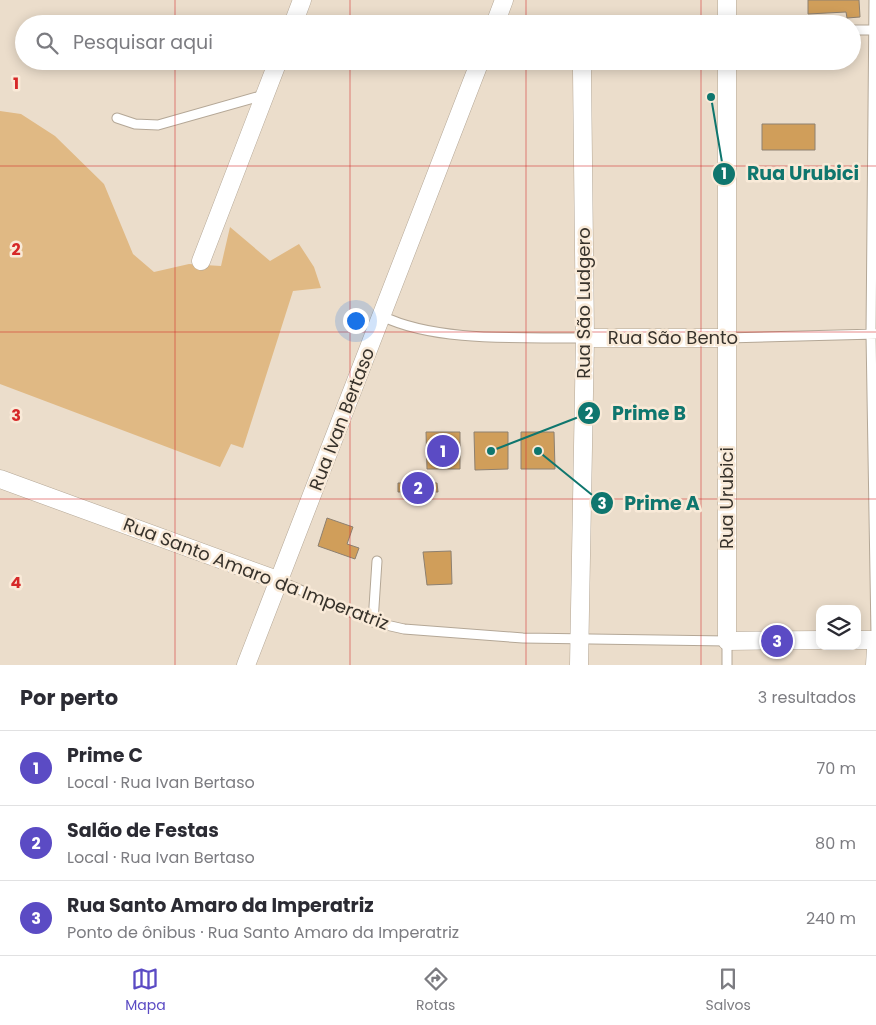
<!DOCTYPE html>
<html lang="pt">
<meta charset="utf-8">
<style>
body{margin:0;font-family:Poppins,sans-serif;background:#f2f2f3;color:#2b2b33}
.controls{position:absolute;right:15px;bottom:15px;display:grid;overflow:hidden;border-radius:10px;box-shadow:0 2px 12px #0003}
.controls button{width:45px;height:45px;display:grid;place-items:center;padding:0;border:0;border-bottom:1px solid #e1e1e2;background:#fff;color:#2b2b33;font:25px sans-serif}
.you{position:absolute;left:355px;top:320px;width:18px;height:18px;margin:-12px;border:4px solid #fff;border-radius:50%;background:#1a73e8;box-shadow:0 0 0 8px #1a73e833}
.badge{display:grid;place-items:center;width:32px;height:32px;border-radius:50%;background:#5b4bc4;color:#fff;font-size:16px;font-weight:700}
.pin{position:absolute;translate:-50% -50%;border:2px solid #fff;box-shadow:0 1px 5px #0006}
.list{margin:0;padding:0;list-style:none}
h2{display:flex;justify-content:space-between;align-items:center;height:65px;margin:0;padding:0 20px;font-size:21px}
h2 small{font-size:16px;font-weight:400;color:#7c7c81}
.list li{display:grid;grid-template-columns:32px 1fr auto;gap:15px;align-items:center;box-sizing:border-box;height:75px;padding:0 20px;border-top:1px solid #e1e1e2}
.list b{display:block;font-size:19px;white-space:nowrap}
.list p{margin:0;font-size:16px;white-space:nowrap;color:#7c7c81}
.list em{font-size:16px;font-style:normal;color:#7c7c81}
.icon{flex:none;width:28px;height:28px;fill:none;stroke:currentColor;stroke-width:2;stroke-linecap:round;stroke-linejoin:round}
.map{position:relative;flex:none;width:876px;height:665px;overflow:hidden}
.search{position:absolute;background:#fff;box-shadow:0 2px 12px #0003;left:15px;right:15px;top:15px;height:55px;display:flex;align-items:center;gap:12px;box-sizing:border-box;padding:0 18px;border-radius:28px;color:#7c7c81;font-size:19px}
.sheet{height:290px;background:#fff}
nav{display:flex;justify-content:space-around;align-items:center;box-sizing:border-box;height:70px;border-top:1px solid #e1e1e2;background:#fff;font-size:14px;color:#7c7c81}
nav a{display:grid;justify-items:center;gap:2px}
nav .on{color:#5b4bc4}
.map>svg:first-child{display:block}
.green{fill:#e0b984}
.building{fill:#d09e5a;stroke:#8d8070}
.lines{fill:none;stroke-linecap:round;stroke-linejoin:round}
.lane-casing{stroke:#b4a796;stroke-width:11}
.street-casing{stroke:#b4a796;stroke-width:19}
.lane{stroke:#fff;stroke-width:9}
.street{stroke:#fff;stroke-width:18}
.grid{fill:none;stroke:#d62828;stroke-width:1;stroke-opacity:0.55}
.labels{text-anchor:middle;stroke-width:5;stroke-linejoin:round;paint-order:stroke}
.street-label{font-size:18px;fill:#37322b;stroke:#f9ead8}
.grid-label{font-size:16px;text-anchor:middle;font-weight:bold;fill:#d62828;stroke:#f9ead8;stroke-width:5;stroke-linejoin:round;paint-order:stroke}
.leader{fill:none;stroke:#0f766e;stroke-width:2}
.callout-dot{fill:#0f766e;stroke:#f9ead8;stroke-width:2}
.mark-label{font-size:15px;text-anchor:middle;font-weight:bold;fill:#fff}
.callout-label{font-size:19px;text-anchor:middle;font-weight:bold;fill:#0f766e;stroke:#f9ead8;stroke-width:5;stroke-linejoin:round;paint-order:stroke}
</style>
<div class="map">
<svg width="876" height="665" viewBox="0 0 876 665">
<rect width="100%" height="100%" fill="#ebddcb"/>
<path class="green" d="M0,111L21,114L55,136L104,184L133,254L154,272L189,264L221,266L230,227L270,261L299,244L314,267L321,288L293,291L243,448L231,444L220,467L0,384Z"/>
<path class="building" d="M808,0H859L860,17L847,18L846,12L808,14Z
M762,124H815V150H762Z
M426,432H460V469H427Z
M474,432H508V469L475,470Z
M521,432H554L555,469H521Z
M398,483H437L438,492H398Z
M327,518L353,527L347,544L359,548L355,559L318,546Z
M451,551L452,584L427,585L423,552Z"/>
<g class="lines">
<defs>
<path id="lane" d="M874,0L871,334L876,635
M852,30H876
M117,118L135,124L158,125L264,95
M382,316C437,343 524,337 585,338
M727,338L876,334
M280,581L373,622L404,629L523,638L727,641V665
M373,622L377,561"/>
<path id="street" d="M293,24L302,0
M495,24L504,0
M727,24V0
M727,61V641L820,640
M201,261L278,61
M585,338H727
M0,479L280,581
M857,640H876
M246,665L480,61
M579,665L585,338L582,71L584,61
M875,665L876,649"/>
</defs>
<use href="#lane" class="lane-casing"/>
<use href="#street" class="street-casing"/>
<use href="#lane" class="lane"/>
<use href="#street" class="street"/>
</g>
<path class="grid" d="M175,0V24M350,0V24M526,0V24M701,0V24M175,61V665M350,61V665M526,61V665M701,61V665M0,166H876M0,332H876M0,499H876"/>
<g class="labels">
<g class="street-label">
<text transform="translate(584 303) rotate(-90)" y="6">Rua São Ludgero</text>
<text x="673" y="344">Rua São Bento</text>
<text transform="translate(342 419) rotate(-69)" y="6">Rua Ivan Bertaso</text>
<text transform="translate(727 498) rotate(-90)" y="6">Rua Urubici</text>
<text transform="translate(256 574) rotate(21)" y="6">Rua Santo Amaro da Imperatriz</text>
</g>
</g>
<g class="grid-label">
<text x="16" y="89">1</text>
<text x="16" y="255">2</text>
<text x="16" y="421">3</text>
<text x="16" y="588">4</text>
</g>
<path class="leader" d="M711 97L724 174M491 451L589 413M538 451L602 503"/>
<g class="callout-dot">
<circle cx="711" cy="97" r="5"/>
<circle cx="491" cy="451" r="5"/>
<circle cx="538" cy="451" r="5"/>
<circle cx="724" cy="174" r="12"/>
<circle cx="589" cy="413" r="12"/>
<circle cx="602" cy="503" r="12"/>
</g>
<g class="mark-label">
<text x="724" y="179">1</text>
<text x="589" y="419">2</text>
<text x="602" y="509">3</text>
</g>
<g class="callout-label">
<text x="803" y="180">Rua Urubici</text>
<text x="649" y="420">Prime B</text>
<text x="662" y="510">Prime A</text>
</g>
</svg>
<div class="controls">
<button><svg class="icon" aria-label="layers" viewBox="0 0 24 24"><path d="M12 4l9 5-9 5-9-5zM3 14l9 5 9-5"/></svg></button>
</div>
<div class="you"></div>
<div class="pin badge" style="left:443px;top:451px">1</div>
<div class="pin badge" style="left:418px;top:488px">2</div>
<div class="pin badge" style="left:777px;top:641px">3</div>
<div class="search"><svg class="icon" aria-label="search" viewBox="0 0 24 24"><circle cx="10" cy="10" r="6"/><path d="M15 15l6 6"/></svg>Pesquisar aqui</div>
</div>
<section class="sheet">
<h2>Por perto<small>3 resultados</small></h2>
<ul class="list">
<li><span class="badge">1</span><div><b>Prime C</b><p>Local · Rua Ivan Bertaso</p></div><em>70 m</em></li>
<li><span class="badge">2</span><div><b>Salão de Festas</b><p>Local · Rua Ivan Bertaso</p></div><em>80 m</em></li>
<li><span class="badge">3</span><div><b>Rua Santo Amaro da Imperatriz</b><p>Ponto de ônibus · Rua Santo Amaro da Imperatriz</p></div><em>240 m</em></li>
</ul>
</section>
<nav>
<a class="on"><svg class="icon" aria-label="map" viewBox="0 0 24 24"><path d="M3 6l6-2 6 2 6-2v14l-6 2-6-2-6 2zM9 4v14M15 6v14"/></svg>Mapa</a>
<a><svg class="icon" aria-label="directions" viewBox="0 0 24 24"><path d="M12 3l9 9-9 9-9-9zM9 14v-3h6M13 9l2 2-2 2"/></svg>Rotas</a>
<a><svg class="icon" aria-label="saved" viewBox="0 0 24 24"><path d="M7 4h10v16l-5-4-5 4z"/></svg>Salvos</a>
</nav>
